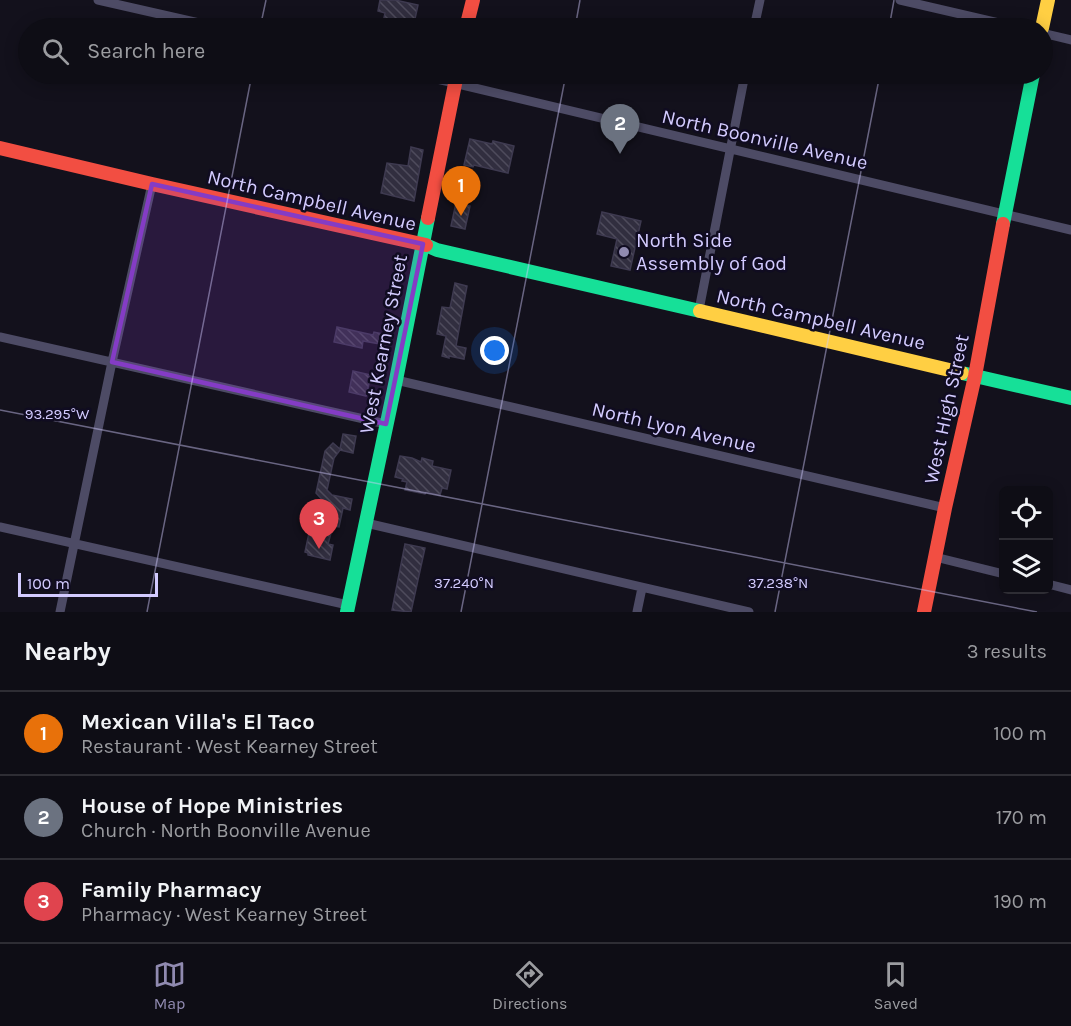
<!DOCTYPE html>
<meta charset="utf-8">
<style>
body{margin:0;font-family:Karla,sans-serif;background:#17161e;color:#f1f3f6}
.controls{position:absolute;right:18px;bottom:18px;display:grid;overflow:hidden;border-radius:9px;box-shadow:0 3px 15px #0003}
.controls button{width:54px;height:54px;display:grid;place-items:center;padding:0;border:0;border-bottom:2px solid #2e2d34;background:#0e0d15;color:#f1f3f6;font:30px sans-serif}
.scale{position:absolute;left:18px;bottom:15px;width:140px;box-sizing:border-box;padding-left:6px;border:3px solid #d3cbff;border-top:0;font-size:16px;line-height:21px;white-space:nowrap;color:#d3cbff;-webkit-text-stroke:4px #100c21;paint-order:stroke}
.you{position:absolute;left:495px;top:351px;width:21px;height:21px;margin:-15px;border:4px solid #fff;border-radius:50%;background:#1a73e8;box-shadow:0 0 0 9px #1a73e833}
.badge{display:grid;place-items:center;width:39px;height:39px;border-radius:50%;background:#908ab0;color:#fff;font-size:20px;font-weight:700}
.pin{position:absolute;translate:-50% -50px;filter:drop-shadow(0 2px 3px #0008)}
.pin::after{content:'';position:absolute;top:32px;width:21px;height:18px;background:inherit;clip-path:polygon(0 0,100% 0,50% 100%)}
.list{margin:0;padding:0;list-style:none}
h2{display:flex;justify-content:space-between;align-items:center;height:78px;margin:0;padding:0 24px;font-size:26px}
h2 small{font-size:20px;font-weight:400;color:#9b9ca0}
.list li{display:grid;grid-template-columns:39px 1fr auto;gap:18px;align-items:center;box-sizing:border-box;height:84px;padding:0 24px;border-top:2px solid #2e2d34}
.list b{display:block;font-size:22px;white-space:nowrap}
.list p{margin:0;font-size:20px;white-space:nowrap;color:#9b9ca0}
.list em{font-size:20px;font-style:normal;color:#9b9ca0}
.icon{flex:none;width:33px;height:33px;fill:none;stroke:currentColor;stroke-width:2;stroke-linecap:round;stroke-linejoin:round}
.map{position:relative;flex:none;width:1071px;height:612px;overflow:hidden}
.search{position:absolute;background:#0e0d15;box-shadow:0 3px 15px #0003;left:18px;right:18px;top:18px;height:66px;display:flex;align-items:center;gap:15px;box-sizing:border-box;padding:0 21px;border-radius:33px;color:#9b9ca0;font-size:22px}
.sheet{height:330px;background:#0e0d15}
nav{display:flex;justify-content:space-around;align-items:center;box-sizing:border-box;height:84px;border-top:2px solid #2e2d34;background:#0e0d15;font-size:16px;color:#9b9ca0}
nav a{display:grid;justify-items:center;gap:3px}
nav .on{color:#908ab0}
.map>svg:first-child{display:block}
.building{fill:url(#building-back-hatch);stroke:#3e3a50;stroke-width:1.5}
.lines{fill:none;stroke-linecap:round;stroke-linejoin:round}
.street{stroke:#4d4b65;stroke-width:9}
.fast{stroke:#16e098;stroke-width:14}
.slow{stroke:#ffcf43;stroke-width:14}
.jam{stroke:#f24e42;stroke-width:14}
.marked{fill:#843cc5;fill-opacity:0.2;stroke:#843cc5;stroke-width:4.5;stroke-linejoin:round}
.ticks{fill:none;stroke:#d3cbff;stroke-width:1.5;stroke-opacity:0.45}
.poi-dot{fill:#908ab0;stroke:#100c21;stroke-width:2}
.labels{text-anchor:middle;stroke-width:5;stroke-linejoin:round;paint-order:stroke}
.street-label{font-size:20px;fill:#d3cbff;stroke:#100c21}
.poi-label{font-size:20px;fill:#d3cbff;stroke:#100c21;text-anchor:start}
.ticks-label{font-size:15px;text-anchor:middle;fill:#d3cbff;stroke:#100c21;stroke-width:5;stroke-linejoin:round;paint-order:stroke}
</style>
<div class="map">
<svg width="1071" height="612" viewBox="0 0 1071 612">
<defs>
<pattern id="building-back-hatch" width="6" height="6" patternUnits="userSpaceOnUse" patternTransform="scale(1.5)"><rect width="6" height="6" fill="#312e3f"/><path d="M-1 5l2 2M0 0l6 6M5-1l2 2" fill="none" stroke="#4e4b5c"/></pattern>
</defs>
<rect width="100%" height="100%" fill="#13111c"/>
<path class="building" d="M380,0H395L418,5L413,28H382L385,13L378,11Z
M470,139L492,144L493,141L514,146L508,173L474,165L473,167L464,165Z
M411,147L423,150L414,201L381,193L387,163L408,166Z
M456,203L470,206L465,229L451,226Z
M602,212L641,221L630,270L611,266L617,239L597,234Z
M455,283L467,286L456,346L466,348L464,359L449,356V358L442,356L446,336L437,334L442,307L450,308Z
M337,327L373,335L374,332L388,335L385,345L363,341L362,348L334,342Z
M353,371L371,375L366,396L349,392Z
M343,434L356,436L353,453L340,450L334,458L327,490L332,495L352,499L350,510L343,508L339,527L333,526L328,544L333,545L330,560L308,555V553L305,552L313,514L324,516L327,505L316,493L325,451L333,443L340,449Z
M400,456L412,458L421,462L422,458L433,461L432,466L451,470L447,489L442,488L440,495L426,492L425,494L405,490L407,482L402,481L403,479L395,477Z
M405,544L425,548L411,612L392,610Z"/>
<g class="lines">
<path class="street" d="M98,0L221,28
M900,0L1021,28
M754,28L760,0
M1042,33L1071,40
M416,74L1071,230
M699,310L745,74
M0,337L386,424
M396,380L945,508
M366,523L749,612
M0,527L348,605
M935,557L1004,574
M1048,584L1071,590
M60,612L112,362L152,184
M637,612L642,588"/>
<path class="fast" d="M1003,224L1033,74
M426,245L437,250L700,311
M962,373L1071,398
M347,612L396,380L428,218"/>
<path class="slow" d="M1042,28L1048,0
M700,311L962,373"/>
<path class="jam" d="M466,28L473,0
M0,148L152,184L426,245
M428,218L457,74
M924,612L945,508L975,376L1003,224"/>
</g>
<path class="marked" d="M152,184L423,244L386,424L112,362Z"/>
<path class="ticks" d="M260,28L266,0M575,28L580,0M889,28L894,0M0,410L1037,612M147,612L252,74M461,612L566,74M775,612L880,74"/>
<circle class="poi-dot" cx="624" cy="252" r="6"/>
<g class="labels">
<g class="street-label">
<text transform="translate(765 139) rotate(13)" y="7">North Boonville Avenue</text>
<text transform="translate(312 200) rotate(13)" y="7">North Campbell Avenue</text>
<text transform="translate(821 319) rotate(13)" y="7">North Campbell Avenue</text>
<text transform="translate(383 344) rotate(-79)" y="7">West Kearney Street</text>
<text transform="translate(946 409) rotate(-78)" y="7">West High Street</text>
<text transform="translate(674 427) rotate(13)" y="7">North Lyon Avenue</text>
</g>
<g class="poi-label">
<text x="636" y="247">North Side<tspan x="636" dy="23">Assembly of God</tspan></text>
</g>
</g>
<g class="ticks-label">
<text x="57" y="419">93.295°W</text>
<text x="464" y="588">37.240°N</text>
<text x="778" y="588">37.238°N</text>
</g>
</svg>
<div class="controls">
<button><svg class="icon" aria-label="locate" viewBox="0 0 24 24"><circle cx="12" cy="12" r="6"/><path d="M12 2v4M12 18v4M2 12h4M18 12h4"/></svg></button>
<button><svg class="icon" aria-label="layers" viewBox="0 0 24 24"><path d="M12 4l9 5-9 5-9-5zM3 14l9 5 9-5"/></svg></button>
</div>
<div class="scale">100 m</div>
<div class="you"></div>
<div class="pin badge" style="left:461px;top:216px;background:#e8710a">1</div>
<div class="pin badge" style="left:620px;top:154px;background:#6b7280">2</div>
<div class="pin badge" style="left:319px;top:549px;background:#e0444e">3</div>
<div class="search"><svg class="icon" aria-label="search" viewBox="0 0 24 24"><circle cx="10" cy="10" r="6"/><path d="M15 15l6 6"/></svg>Search here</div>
</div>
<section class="sheet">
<h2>Nearby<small>3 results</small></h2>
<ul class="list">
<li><span class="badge" style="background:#e8710a">1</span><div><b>Mexican Villa's El Taco</b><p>Restaurant · West Kearney Street</p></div><em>100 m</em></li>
<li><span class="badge" style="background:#6b7280">2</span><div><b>House of Hope Ministries</b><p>Church · North Boonville Avenue</p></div><em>170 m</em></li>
<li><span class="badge" style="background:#e0444e">3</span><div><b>Family Pharmacy</b><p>Pharmacy · West Kearney Street</p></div><em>190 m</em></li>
</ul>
</section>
<nav>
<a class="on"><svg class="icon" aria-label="map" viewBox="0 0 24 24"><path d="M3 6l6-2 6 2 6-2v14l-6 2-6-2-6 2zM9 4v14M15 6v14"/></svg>Map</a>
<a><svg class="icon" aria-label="directions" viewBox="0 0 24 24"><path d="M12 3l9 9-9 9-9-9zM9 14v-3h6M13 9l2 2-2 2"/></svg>Directions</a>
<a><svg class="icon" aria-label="saved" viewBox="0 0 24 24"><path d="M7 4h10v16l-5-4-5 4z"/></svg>Saved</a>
</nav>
